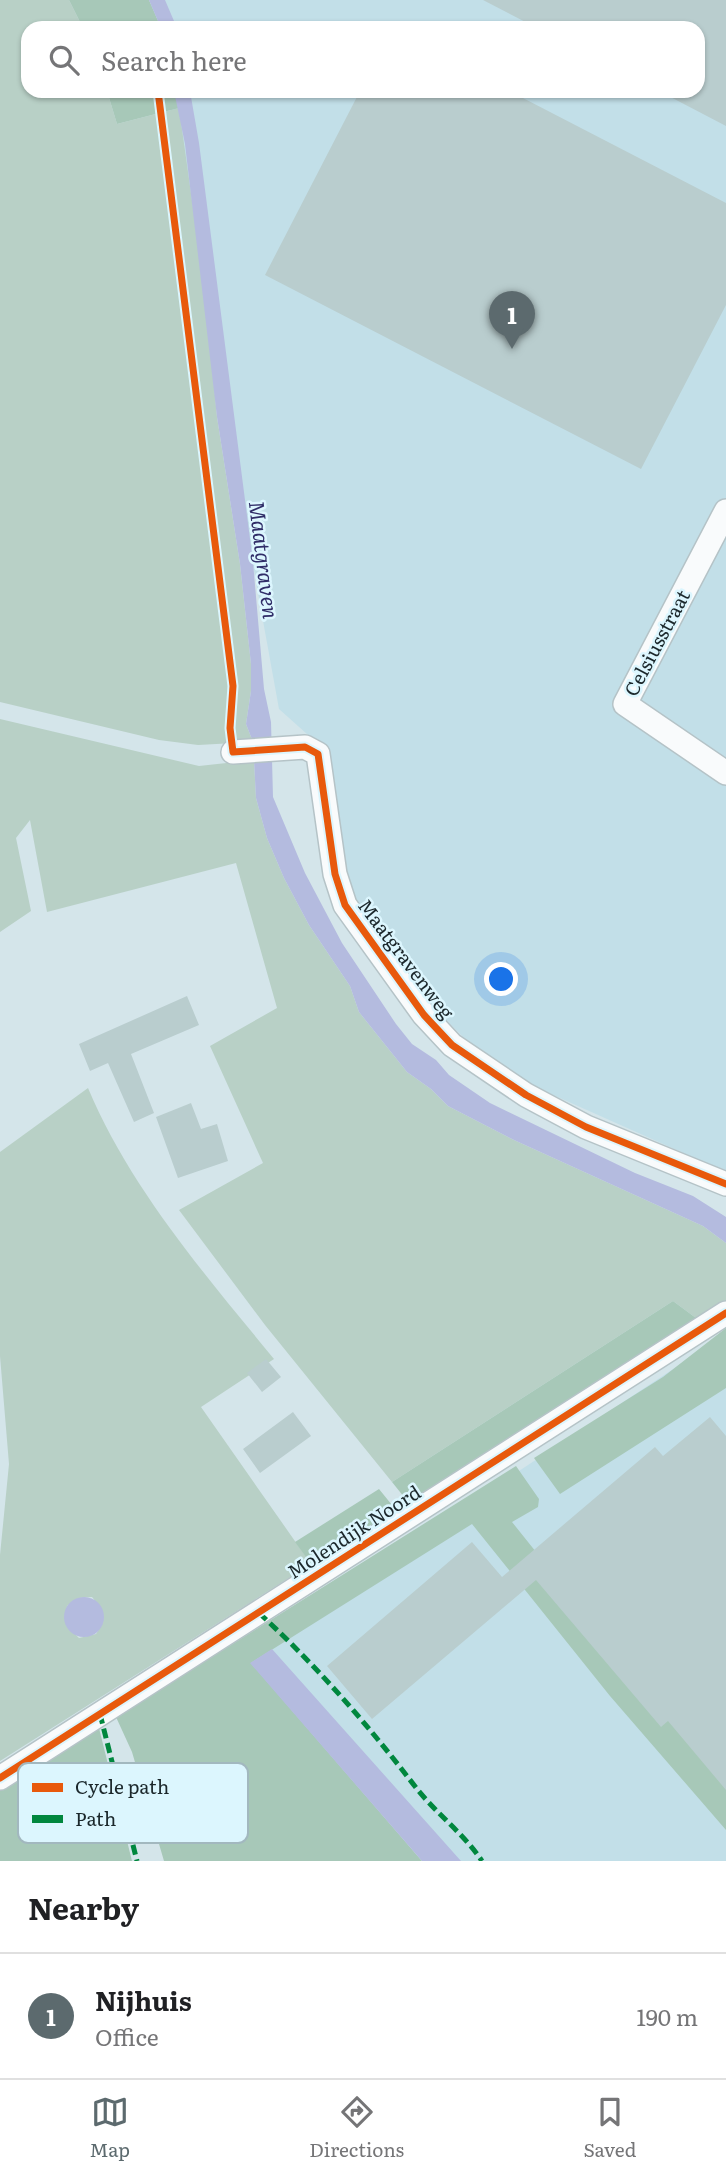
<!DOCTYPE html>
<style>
body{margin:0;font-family:Literata,serif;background:#f2f2f2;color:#202124}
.you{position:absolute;left:502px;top:980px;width:24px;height:24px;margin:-18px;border:5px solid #fff;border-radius:50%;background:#1a73e8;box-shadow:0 0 0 10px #1a73e833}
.badge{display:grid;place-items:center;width:46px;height:46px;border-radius:50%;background:#5c6a6e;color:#fff;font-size:23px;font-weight:700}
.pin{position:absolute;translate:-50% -58px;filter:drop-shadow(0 2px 4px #0008)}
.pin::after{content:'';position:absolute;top:37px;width:24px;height:21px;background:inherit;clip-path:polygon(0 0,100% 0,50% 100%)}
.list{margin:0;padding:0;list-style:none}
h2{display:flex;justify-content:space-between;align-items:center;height:91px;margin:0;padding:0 28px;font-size:30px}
h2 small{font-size:23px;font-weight:400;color:#757577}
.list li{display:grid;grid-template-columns:46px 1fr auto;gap:21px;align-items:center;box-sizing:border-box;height:126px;padding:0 28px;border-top:2px solid #e0e0e0}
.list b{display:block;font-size:26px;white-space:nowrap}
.list p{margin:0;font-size:23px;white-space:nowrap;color:#757577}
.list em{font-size:23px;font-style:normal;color:#757577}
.icon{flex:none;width:38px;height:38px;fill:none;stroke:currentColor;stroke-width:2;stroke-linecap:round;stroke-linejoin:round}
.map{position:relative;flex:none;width:726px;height:1861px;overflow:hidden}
.search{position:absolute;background:#fff;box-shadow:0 2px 5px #0004;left:21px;right:21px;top:21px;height:77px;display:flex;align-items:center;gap:18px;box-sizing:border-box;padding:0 24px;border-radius:21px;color:#757577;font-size:26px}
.sheet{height:217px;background:#fff}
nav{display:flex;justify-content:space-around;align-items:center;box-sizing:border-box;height:98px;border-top:2px solid #e0e0e0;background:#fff;font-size:19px;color:#757577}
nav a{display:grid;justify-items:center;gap:4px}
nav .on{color:#5c6a6e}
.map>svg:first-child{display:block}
.built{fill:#c2dfe8}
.green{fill:#b8d0c6;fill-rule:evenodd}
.forest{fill:#a7c8b8}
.water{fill:#b4bbdf}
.building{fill:#b9cdce}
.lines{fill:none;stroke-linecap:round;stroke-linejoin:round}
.street-casing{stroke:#b5c3c7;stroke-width:26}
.street{stroke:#f9fbfc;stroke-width:23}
.quiet{stroke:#00873e;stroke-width:5;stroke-dasharray:10 5;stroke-linecap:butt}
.cycleway-casing{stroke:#dcf6fe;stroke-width:11}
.cycleway{stroke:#e8590c;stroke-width:7}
.labels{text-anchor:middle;stroke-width:5;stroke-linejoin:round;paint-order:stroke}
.street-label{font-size:19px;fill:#1b272b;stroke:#dcf6fe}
.water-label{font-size:21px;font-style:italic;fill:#302d68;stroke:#dcf6fe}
.key{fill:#dcf6fe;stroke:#a2b8bf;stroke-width:2}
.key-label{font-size:19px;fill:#1b272b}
</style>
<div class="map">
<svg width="726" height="1861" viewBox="0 0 726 1861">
<rect width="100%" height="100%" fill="#d4e5ea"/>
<path class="built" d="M150,0H726V1172L515,1078L465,1039L422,996L348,891L327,752L279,709L167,91H698V28H155Z
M726,1334V1861H439L256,1645Z"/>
<path class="green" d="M0,0H69L83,28H28V91H107L117,124L179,108L206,300L217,417L240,564L251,664V691L246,724L253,742L198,745L159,740L0,702Z
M0,719L199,766L254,760L256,798L267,838L284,878L309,925L350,986L359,1012L407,1072L431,1089L448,1106L514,1140L703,1226L726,1243V1300L696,1318L673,1301L392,1482L265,1325L179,1210L263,1163L210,1046L277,1008L236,863L47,912L30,820L16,838L31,911L0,932Z
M88,1088C130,1188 206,1276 274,1359L201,1407L311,1564L0,1761V1555L9,1464L0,1356V1152ZM92,1597C104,1612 107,1618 96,1634L79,1638L66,1625L67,1606L79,1598Z"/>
<path class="forest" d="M69,0H149L161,28H83Z
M107,91H174L179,108L117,124Z
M673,1301L696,1318L408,1502L392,1482Z
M726,1328V1388L560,1494L534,1458L663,1377Z
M516,1466L539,1499L538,1507L512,1522L657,1703L726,1782V1830L610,1696L472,1524L251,1663L422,1861H164L132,1752L116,1717Z
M379,1489L396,1510L311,1564L295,1542Z
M99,1728L132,1861H0V1791Z"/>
<path class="water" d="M149,0H165L177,28H161Z
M174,91H190L199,143L253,562L264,689L271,722L273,797L305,873L342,943L396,1024L412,1044L436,1060L449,1075L490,1103L635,1173L693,1196L726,1217V1243L703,1226L514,1140L448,1106L431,1089L407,1072L359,1012L350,986L309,925L284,878L267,838L256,798L253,742L246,724L251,691V664L240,564L217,417L185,144Z
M64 1617a20 20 0 1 1 40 0a20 20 0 1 1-40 0Z
M272,1649L461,1861H422L250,1663Z"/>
<path class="building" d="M483,0H726V126L659,91H698V28H537Z
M360,91H524L521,97L726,203V305L641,469L265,275Z
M187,996L199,1025L131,1054L154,1113L134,1122L108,1063L90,1071L79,1044Z
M191,1103L201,1129L217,1124L228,1161L178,1178L156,1117Z
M266,1359L281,1377L262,1392L247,1373Z
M293,1412L311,1436L260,1473L243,1449Z
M710,1417L726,1436V1790L668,1721L661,1727L536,1580L372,1719L327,1666L472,1542L502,1577L655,1447L663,1456Z"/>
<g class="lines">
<defs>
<path id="street" d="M726,511L625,704L726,773
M233,752L305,747L318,754L335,874L345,905L424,1015L452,1045L526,1095L586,1127L726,1184
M0,1778L726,1313"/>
</defs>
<use href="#street" class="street-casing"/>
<use href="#street" class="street"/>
<path class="quiet" d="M259,1613C317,1666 369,1726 417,1789C437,1814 464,1834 482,1861
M100,1714L137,1861"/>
<defs>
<path id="cycleway" d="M158,91L233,686L230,728L233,752L305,747L318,754L335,874L345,905L424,1015L452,1045L526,1095L586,1127L726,1184
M0,1778L726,1313"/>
</defs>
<use href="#cycleway" class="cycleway-casing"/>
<use href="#cycleway" class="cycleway"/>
</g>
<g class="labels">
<g class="street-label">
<text transform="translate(657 643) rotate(-62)" y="7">Celsiusstraat</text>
<text transform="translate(406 959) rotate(53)" y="7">Maatgravenweg</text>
<text transform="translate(354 1532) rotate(-33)" y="7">Molendijk Noord</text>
</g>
<g class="water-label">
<text transform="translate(263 560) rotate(83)" y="7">Maatgraven</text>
</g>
</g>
<rect x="18" y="1763" width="230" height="80" rx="10" class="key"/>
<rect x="32" y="1783" width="31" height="9" fill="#e8590c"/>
<rect x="32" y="1815" width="31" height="8" fill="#00873e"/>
<g class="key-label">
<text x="75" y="1794">Cycle path</text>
<text x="75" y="1826">Path</text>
</g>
</svg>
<div class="you"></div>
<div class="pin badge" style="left:512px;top:349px">1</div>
<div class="search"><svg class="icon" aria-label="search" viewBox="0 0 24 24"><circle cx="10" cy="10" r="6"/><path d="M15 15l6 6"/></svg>Search here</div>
</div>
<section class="sheet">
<h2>Nearby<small></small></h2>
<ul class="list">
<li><span class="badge">1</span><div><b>Nijhuis</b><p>Office</p></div><em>190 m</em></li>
</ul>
</section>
<nav>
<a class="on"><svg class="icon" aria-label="map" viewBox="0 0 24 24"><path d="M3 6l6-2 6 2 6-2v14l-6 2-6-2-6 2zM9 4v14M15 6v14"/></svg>Map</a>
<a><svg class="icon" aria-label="directions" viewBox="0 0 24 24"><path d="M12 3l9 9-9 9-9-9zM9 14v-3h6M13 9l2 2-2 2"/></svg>Directions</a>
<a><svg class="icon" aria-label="saved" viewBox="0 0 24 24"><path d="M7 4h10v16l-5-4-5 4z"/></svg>Saved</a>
</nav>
